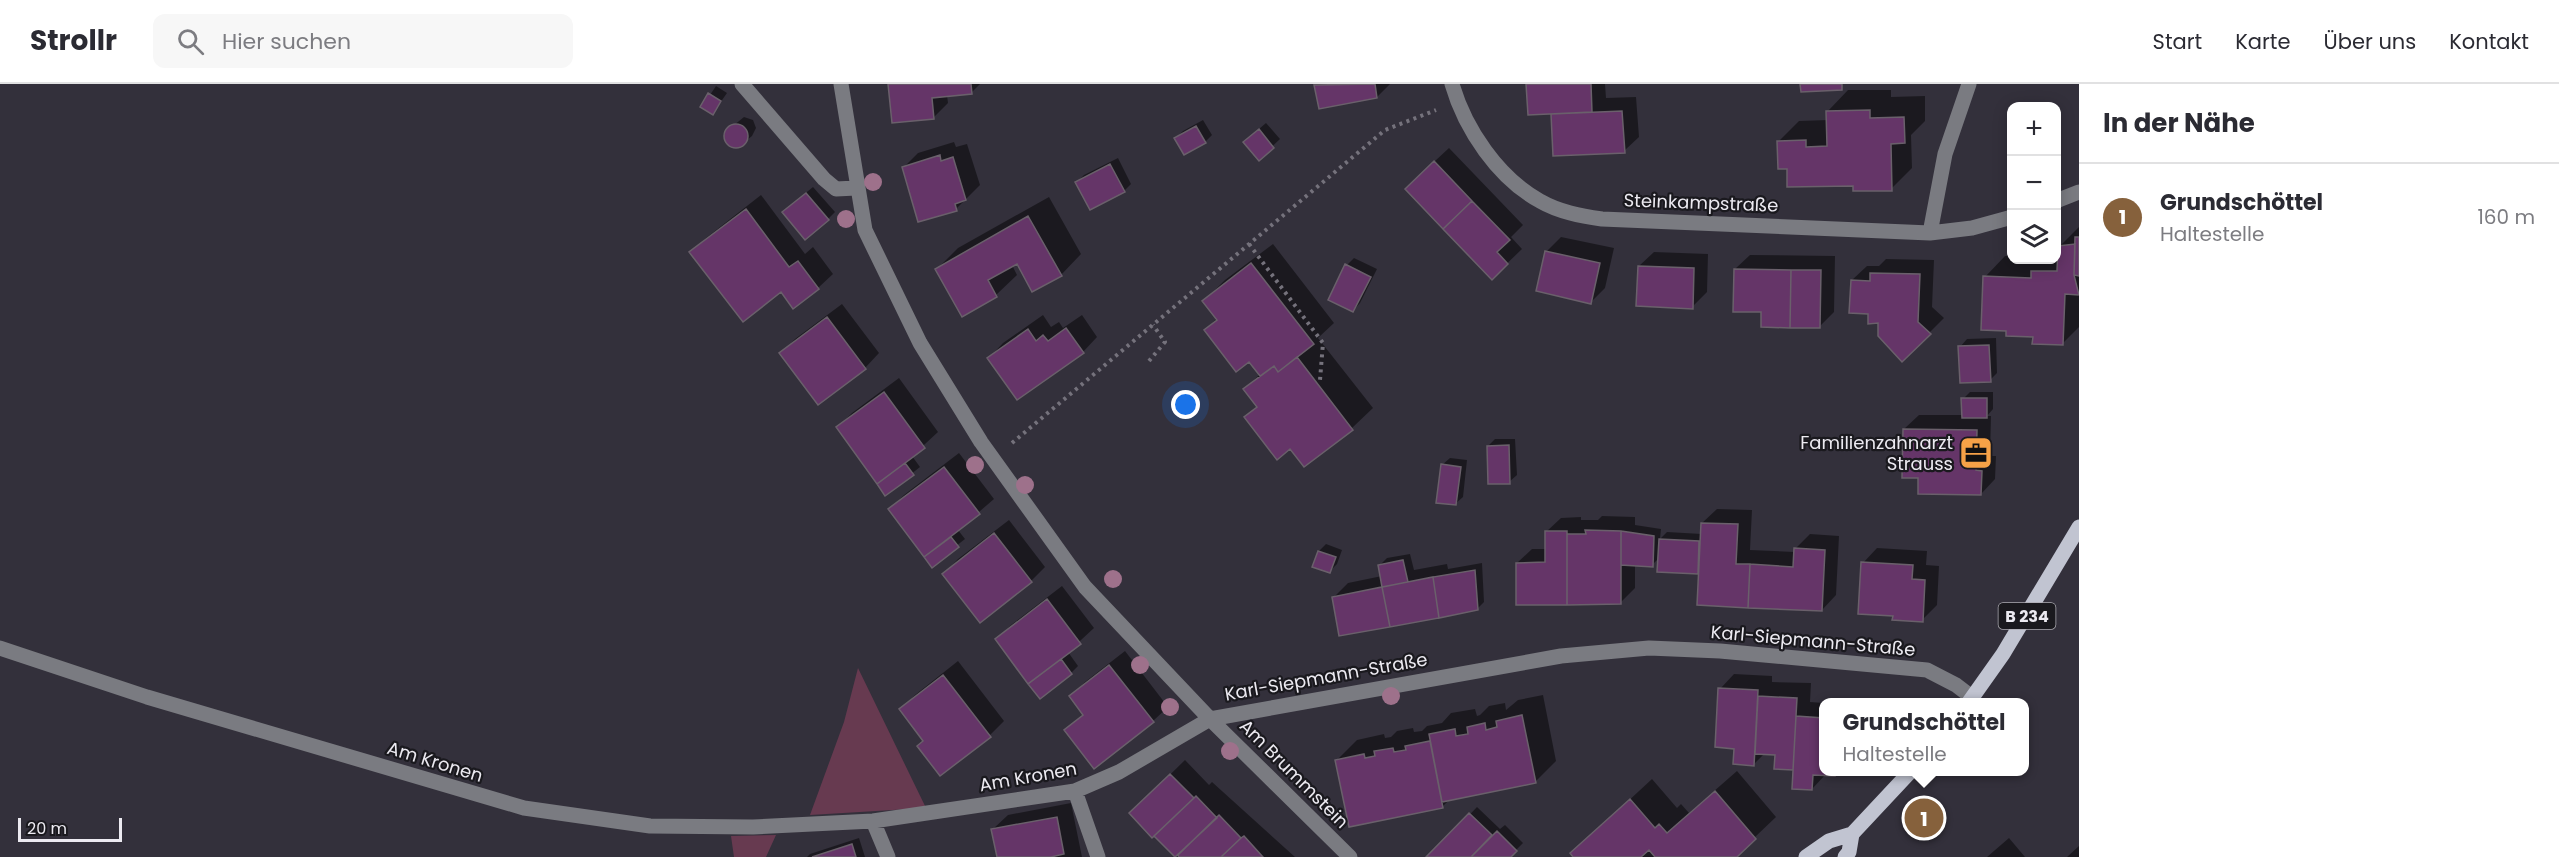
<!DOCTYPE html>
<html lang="de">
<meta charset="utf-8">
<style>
body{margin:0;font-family:Poppins,sans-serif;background:#f7f7f7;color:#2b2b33}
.controls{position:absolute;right:18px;top:18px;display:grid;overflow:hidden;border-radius:12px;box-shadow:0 3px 15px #0003}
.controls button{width:54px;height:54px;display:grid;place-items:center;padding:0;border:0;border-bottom:2px solid #e1e1e2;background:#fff;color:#2b2b33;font:30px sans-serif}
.scale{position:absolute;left:18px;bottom:15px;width:104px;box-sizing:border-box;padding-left:6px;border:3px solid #eceaf1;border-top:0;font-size:16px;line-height:21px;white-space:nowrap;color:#eceaf1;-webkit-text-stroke:4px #1a191e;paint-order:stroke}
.you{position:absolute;left:1186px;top:321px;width:21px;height:21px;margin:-15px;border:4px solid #fff;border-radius:50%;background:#1a73e8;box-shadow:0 0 0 9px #1a73e833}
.badge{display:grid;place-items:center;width:39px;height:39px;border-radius:50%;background:#86613c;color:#fff;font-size:20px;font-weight:700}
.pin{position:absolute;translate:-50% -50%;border:3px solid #fff;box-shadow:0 2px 6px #0006}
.popup{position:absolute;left:1819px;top:614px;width:210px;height:78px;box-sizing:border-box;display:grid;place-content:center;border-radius:12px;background:#fff;filter:drop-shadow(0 2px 4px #0005);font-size:20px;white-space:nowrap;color:#7c7c81}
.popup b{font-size:22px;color:#2b2b33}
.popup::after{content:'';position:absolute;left:50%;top:100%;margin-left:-12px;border:12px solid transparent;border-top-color:#fff}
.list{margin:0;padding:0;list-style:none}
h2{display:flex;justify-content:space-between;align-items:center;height:78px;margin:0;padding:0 24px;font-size:26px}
h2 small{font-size:20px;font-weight:400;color:#7c7c81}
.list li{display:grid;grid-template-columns:39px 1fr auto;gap:18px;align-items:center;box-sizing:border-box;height:108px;padding:0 24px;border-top:2px solid #e1e1e2}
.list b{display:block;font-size:22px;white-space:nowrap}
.list p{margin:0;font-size:20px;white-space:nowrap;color:#7c7c81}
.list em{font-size:20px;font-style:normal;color:#7c7c81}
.icon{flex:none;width:33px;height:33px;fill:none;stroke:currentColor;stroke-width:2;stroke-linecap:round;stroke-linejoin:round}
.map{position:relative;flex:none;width:2079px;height:773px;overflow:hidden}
header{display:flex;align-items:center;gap:36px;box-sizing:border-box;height:84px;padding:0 30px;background:#fff;border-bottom:2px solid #e1e1e2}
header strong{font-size:28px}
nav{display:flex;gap:33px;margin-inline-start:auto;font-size:21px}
.search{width:420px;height:54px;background:#f7f7f7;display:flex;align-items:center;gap:15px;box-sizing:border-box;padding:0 21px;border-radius:12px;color:#7c7c81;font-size:22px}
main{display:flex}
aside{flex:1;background:#fff}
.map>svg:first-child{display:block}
.green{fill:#673a50}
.shadow{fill:#0007}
.building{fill:#653568;stroke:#6a606b;stroke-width:1.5}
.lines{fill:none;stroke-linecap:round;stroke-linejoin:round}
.path{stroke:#75727c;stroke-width:4;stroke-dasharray:3 4.5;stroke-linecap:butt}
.minor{stroke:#7a7b81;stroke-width:15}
.major{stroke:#c1c4d1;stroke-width:15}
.tree{fill:#9e718b}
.labels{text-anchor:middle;stroke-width:4.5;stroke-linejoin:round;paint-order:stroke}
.shield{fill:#1a191e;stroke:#adabb2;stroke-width:1.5}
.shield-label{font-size:16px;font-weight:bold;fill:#eceaf1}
.street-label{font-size:18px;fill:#eceaf1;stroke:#1a191e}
.poi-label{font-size:18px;fill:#eceaf1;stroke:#1a191e;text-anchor:end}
</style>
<header>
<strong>Strollr</strong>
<div class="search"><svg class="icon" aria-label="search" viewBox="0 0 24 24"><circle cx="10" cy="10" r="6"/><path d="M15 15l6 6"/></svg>Hier suchen</div>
<nav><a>Start</a><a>Karte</a><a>Über uns</a><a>Kontakt</a></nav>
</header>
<main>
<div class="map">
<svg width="2079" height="773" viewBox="0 0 2079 773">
<rect width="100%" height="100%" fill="#33303b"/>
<path class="green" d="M858,584L926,724L810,731L844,638Z
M776,751L766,773H734L731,752Z"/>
<path class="shadow" d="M890,0H980L972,8L947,11L948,19L934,33Z
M1317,0H1390L1377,13L1315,1Z
M1528,0H1605L1606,14L1636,13L1639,53L1624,67L1555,71L1552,28Z
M716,2L727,9L713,29L702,23Z
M1848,6H1891V13L1925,12V37L1911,51L1912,84L1891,105L1855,100L1788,84L1778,58L1799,37L1828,36V27Z
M744,33L753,36L756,44L752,52L737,64L729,62L725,54L728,46Z
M1203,36L1212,51L1205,58L1176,54L1183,47Z
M1266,39L1280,55L1259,75L1252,51Z
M954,58L956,63L967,60L980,101L956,125L904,83L918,69Z
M1449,64L1523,141L1511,153L1522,165L1492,194L1421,90Z
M1118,74L1131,100L1124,107L1077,98L1084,91Z
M813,103L835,128L828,135L791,121Z
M761,111L805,170L813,163L833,190L818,204L781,206L691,168L706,154Z
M1049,113L1081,170L1061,191L1017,178L1012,181L1017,191L996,211L963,230L937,185L958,164Z
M2079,143V243L2062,260L2035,251L1985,193L2005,172H2012V176H2056V167H2060V162Z
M1561,153L1614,164L1605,204L1590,219L1538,206L1547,167Z
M1273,160L1334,239L1318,254L1373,324L1352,344L1304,381L1291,363L1246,334L1258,321L1245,305L1260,290L1250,276L1206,246L1217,234L1204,217L1225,196Z
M1654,168L1708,170L1707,208L1692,223L1639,182Z
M1750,171L1835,172L1834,228L1820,242L1762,227L1735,185Z
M1354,174L1377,185L1360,219L1353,227L1330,215L1347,181Z
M1886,175L1934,176L1932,223L1944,234L1902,276L1879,237L1869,228L1852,196L1867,182H1879Z
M842,220L879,269L865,284L781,270L795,255Z
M1043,231L1051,243L1059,238L1063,244L1082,231L1097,253L1083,268L989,274L1003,259Z
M1996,254L1997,289L1990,296L1960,263L1967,255Z
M899,294L938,348L912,372L920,383L886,410L838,343L852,329Z
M1970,308H1993V325L1987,332H1991L1990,372H1996L1995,395L1981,410L1919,393L1904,345L1919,331H1963V315Z
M1495,355H1515L1517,391L1509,398L1488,362Z
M959,369L994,415L958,446L965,455L932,481L890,425L904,411Z
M1450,374L1467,376L1463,413L1455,420L1442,381Z
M1717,425L1752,426L1750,466L1795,468V465L1810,450L1839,452L1836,511L1822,526L1659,474L1652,481L1635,480V504L1620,519L1517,479L1532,465H1547L1546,448L1561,434L1581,433V436H1598L1602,432L1635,433V441L1661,445L1660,455L1667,448L1702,450V439Z
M1009,436L1045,483L1031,497L944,490L958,475Z
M1326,460L1342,466L1337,480L1330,487L1319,467Z
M1877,464L1927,467L1926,481L1939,482L1937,521L1922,536L1894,531L1863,479Z
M1410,470L1414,486L1447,480L1448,485L1482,479L1484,518L1477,525L1334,513L1348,499L1382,492L1379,482L1387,474Z
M1062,502L1094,544L1068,568L1078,582L1071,589L997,555L1011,541Z
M1125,567L1168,623L1153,637L1066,646L1084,629L1071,612L1085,598Z
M958,577L1004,637L990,651L925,657L901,625L915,611Z
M1734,590L1772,592V598L1811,599L1810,618L1824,619V688H1837L1834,691L1826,690L1812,705L1795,684H1776V670L1765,669L1754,680L1735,663L1720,605Z
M1543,611L1556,677L1535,698L1450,715L1443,722L1350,741L1337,676L1357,656L1384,650L1385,654L1391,653L1397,647L1413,644L1414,648L1422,647L1427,642L1442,639L1451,629L1475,625L1477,632L1480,631L1489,622L1505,619L1506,626L1518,616Z
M1185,676L1209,701L1212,698L1295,773H1181L1131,729Z
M1737,687L1776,733L1734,773H1575L1572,769L1652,695L1677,724L1681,720L1689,729Z
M1071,719L1082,773H998L993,745L1008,731Z
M1477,723L1500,745L1505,741L1523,759L1509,773H1429Z
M859,754L865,773H807L810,770Z
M2009,754L2025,773H1987Z
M2079,762V773H2067Z"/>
<path class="building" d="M888,0H971L972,10L932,14L934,35L892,39Z
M1375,0L1377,14L1319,25L1314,1Z
M1526,0H1591L1592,28L1528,31Z
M1800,0H1842V6L1801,8Z
M708,9L721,17L713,31L700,23Z
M1870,26V34L1904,33L1905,59L1891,60L1892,107H1853V102L1787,103V85H1778L1777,57L1806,56V63L1827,62L1826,27Z
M1622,27L1625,69L1553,72L1551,30Z
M724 52a12 12 0 1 1 24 0a12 12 0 1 1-24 0Z
M1196,42L1206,59L1184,71L1174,54Z
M1259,45L1274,64L1259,77L1243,58Z
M940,71L941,77L953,73L966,116L955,120L957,127L918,138L902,83Z
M1434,77L1472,117L1443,145L1405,105Z
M1110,80L1125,108L1090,126L1075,98Z
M806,109L829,136L805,156L782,128Z
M1472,117L1510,156L1497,168L1508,180L1492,196L1443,145Z
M746,125L789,183L798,177L819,205L793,225L781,208L743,238L689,168Z
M1028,132L1062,192L1032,208L1017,180L988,196L997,213L962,233L935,185Z
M2075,153H2079V192L2074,191Z
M2075,160L2074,191L2079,211L2065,210L2063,261L2032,260L2033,253L2006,252V247L1981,246L1983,192L2031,194V187H2057L2058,162Z
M1545,167L1600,179L1591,220L1536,207Z
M1251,179L1314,260L1278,288L1274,282L1260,292L1249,278L1236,288L1204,246L1217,236L1202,217Z
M1345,180L1371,193L1353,228L1328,216Z
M1638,182L1694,184L1693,225L1636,222Z
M1734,185L1791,186L1790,244L1761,243V228H1733Z
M1791,186H1821L1820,244H1790Z
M1870,189L1920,190L1918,238L1931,250L1902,278L1878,252V239L1868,240V230L1849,229L1851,196L1870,197Z
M827,233L866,285L818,321L779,269Z
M1066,244L1084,269L1017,316L987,274L1028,245L1036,257L1043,251L1048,257Z
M1989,261L1991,298L1960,299L1958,262Z
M1297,273L1353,346L1304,383L1290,365L1277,376L1244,333L1257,323L1243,305L1274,282L1278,288Z
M884,308L925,364L877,400L836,343Z
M1961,314H1987V334H1962Z
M1903,345L1977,346L1976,386L1982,387L1981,411L1918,410V394H1902Z
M1509,361L1510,400H1488L1487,362Z
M905,379L914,391L885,412L877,400Z
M1441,380L1461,383L1456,421L1436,419Z
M944,383L980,430L924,473L888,425Z
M1701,439L1738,440L1736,480H1750L1748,524L1697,521Z
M1585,446L1621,447V520L1567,521V450H1586Z
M1545,447H1567V521H1516V479L1545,478Z
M1621,447L1654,452L1653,483L1621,481Z
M994,449L1032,498L980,539L942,490Z
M951,453L959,463L932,484L924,473Z
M1659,455L1699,457L1698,490L1657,488Z
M1794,464L1825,466L1822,527L1748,524L1750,480L1793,483Z
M1318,467L1336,473L1330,489L1312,483Z
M1403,476L1408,498L1382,503L1378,481Z
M1861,478L1913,481L1912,495L1925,496L1923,538L1892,536L1893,532L1858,530Z
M1475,486L1478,526L1439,534L1433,493Z
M1433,493L1439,534L1390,543L1382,503Z
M1382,503L1390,543L1339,552L1332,513Z
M1047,515L1081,560L1028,600L995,555Z
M1061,575L1072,590L1040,615L1028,600Z
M1109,581L1154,638L1094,685L1064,646L1083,631L1069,612Z
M943,591L991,653L940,692L917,662L923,657L899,625Z
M1718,604L1758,606L1754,682L1733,680L1734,665L1715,663Z
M1758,612L1797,614L1793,686L1774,685L1775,671L1755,670Z
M1522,631L1536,699L1442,718L1429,650L1455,645L1456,652L1468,650L1467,643L1485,639L1486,646L1497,643L1496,637Z
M1796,632L1824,634V688H1835V692L1813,691L1812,706L1792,705Z
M1430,657L1443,724L1349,743L1335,676L1364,670L1365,674L1375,672L1374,667L1393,664L1394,668L1406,666L1405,662Z
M1170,690L1194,714L1152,754L1129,729Z
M1715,707L1756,755L1737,773H1655L1649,766L1641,773H1573L1570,769L1630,715L1655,744L1659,740L1667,749Z
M1196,712L1217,734L1175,773L1154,752Z
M1469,729L1492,751L1471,773H1426Z
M1219,731L1241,754L1221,773H1179L1178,771Z
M1057,733L1064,770L1051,773H997L991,745Z
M1497,747L1517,767L1511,773H1471Z
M1244,752L1263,773H1221L1241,754Z
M852,760L856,773H812Z"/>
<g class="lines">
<path class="path" d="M1249,160L1323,259L1320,296
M1149,277L1165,258L1153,241
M1012,359L1385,46L1436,26"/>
<path class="minor" d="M742,0L824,95L836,105L856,104
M841,0L865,146L920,259L981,358L1085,503L1210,635L1350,773
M1452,0C1465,45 1498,94 1540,117C1559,128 1581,132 1602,135L1930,149L1972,144L2012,133
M2056,117L2079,108
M1930,149L1945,70L1969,0
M0,564L147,613L524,724L650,742L753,743L873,737L1075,707L1119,688L1210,635L1561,572L1649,564L1720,567L1927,586L1956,601L1973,614
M1075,707L1098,773
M873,737L888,773"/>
<path class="major" d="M1969,618L2003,570L2079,443
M1806,773L1829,757L1852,750L1910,688
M1845,773L1849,768L1852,750"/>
</g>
<g class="tree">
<circle cx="873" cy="98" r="9"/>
<circle cx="846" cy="135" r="9"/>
<circle cx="975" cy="381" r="9"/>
<circle cx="1025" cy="401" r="9"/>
<circle cx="1113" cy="495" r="9"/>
<circle cx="1140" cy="581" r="9"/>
<circle cx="1391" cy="612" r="9"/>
<circle cx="1170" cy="623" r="9"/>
<circle cx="1230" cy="667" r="9"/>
</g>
<defs>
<symbol id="office-square" viewBox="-11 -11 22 22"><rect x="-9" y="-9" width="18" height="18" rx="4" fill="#f6a247" stroke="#1a191e"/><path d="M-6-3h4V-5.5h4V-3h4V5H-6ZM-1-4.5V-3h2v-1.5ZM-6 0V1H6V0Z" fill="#111"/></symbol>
</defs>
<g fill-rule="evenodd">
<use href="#office-square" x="1957" y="350" width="38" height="38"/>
</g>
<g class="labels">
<rect class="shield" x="1998.5" y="519" width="57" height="26" rx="4.5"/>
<g class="shield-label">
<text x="2027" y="538">B 234</text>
</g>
<g class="street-label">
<text transform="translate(1701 119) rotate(2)" y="6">Steinkampstraße</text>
<text transform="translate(1813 557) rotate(5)" y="6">Karl-Siepmann-Straße</text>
<text transform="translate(1326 593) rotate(-10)" y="6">Karl-Siepmann-Straße</text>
<text transform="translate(435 678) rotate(17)" y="6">Am Kronen</text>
<text transform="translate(1294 690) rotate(45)" y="6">Am Brummstein</text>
<text transform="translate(1028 693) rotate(-10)" y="6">Am Kronen</text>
</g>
<g class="poi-label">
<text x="1953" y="365">Familienzahnarzt<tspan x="1953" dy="21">Strauss</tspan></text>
</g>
</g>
</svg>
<div class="controls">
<button>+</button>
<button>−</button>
<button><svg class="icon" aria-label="layers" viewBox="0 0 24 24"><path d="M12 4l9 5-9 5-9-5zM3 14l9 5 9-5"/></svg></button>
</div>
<div class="scale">20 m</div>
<div class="you"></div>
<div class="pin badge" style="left:1924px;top:734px">1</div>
<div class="popup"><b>Grundschöttel</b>Haltestelle</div>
</div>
<aside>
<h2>In der Nähe<small></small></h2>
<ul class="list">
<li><span class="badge">1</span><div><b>Grundschöttel</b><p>Haltestelle</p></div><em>160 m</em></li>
</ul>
</aside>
</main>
